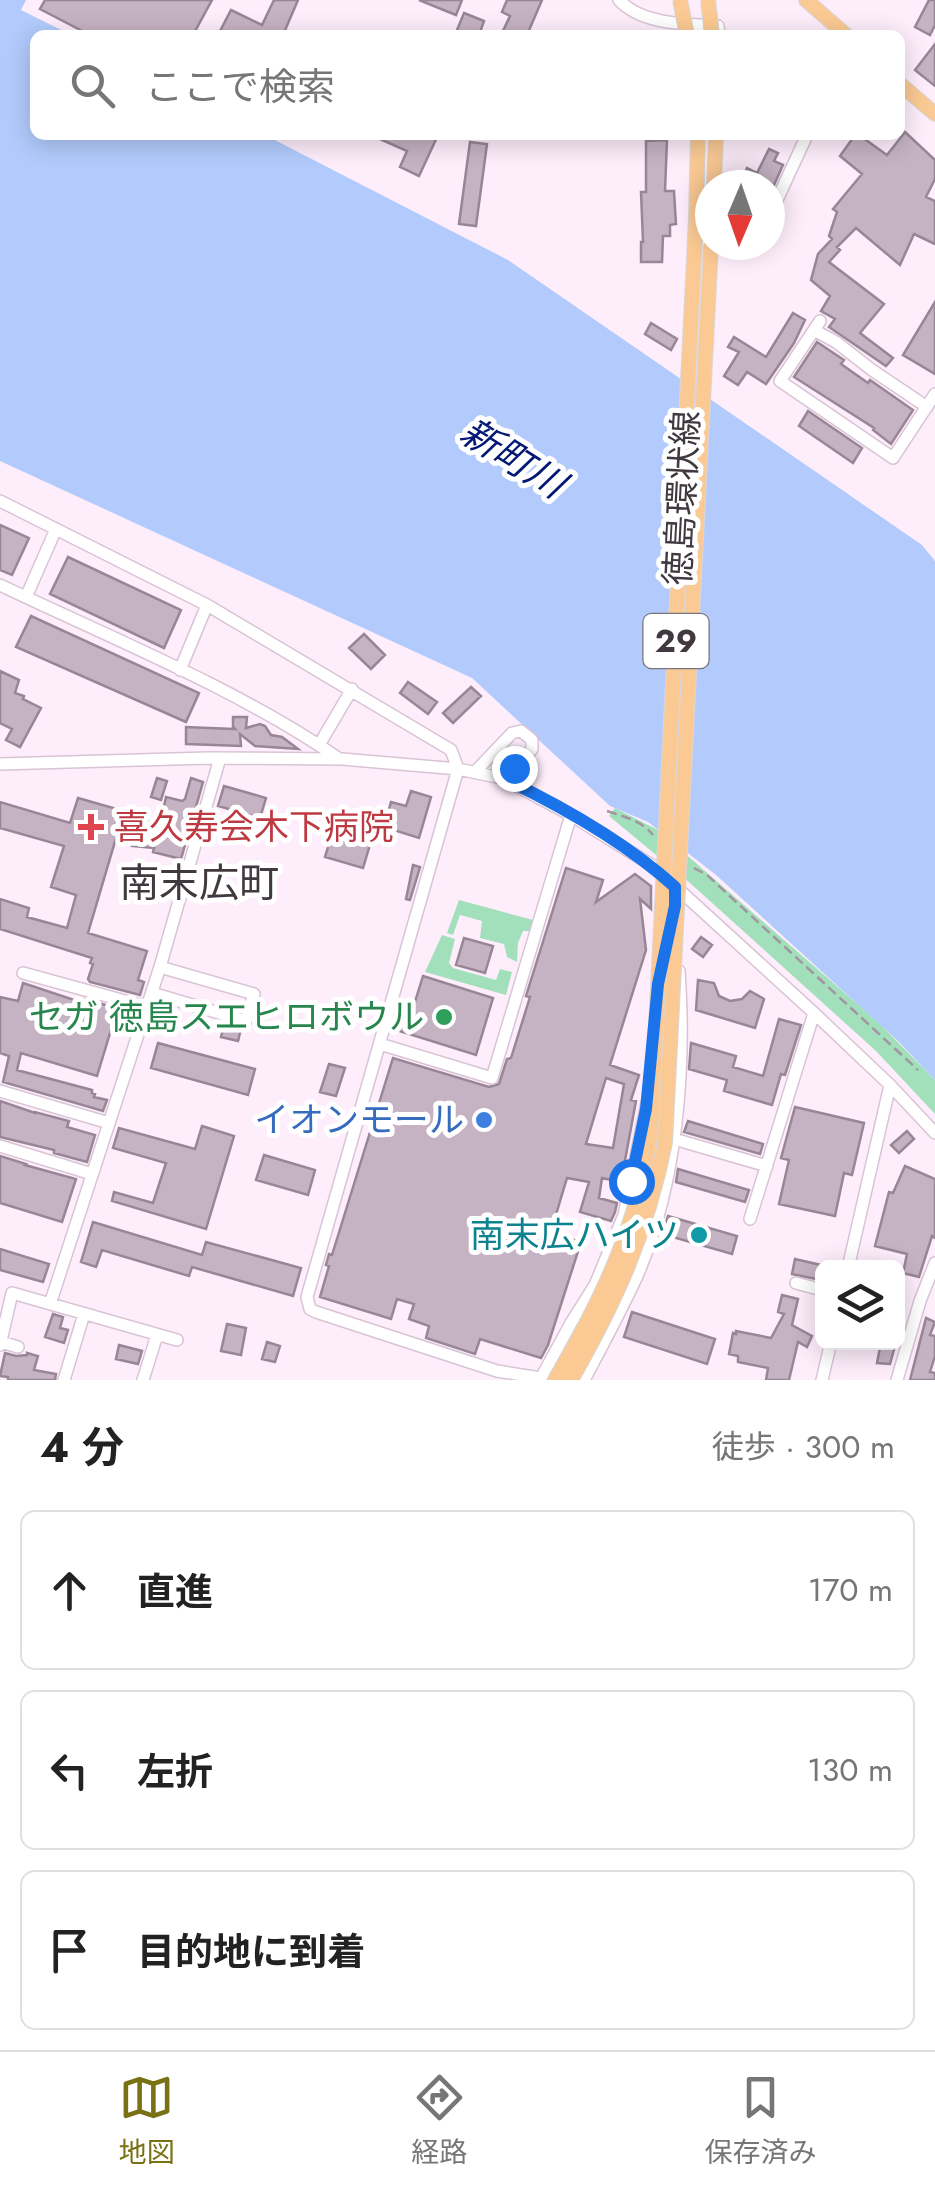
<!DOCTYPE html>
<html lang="ja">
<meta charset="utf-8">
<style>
body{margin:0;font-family:Jost,"Noto Sans JP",sans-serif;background:#f2f2f2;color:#222}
.controls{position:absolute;right:30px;bottom:30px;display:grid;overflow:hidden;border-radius:15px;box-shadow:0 5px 25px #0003}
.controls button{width:90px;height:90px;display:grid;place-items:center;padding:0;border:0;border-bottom:2px solid #e0e0e0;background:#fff;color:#222;font:50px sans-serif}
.compass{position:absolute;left:695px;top:170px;width:90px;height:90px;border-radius:50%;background:#fff;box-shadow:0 5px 25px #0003;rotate:182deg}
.stop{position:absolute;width:30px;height:30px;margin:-22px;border:8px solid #1a73e8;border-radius:50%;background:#fff}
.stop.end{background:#1a73e8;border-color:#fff;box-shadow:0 2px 10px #0008}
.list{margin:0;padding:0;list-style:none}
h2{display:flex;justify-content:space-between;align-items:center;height:130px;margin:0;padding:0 40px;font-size:42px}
h2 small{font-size:32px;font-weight:400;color:#767676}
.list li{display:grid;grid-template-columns:65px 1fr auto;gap:30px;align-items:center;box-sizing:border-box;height:160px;margin:0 20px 20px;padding:0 20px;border:2px solid #e0e0e0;border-radius:15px}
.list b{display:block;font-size:38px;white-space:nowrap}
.list em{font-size:32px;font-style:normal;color:#767676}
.icon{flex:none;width:55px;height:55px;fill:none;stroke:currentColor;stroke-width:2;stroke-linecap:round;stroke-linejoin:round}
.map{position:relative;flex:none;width:935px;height:1380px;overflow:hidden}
.search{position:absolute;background:#fff;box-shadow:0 5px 25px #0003;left:30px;right:30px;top:30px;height:110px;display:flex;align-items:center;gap:25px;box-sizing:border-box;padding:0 35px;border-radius:15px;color:#767676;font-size:38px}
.sheet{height:670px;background:#fff}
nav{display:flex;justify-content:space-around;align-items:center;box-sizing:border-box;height:140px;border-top:2px solid #e0e0e0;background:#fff;font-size:28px;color:#767676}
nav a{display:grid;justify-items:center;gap:5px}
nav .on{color:#797214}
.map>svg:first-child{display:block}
.green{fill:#a2dfbb}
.water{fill:#b2cbfc}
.building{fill:#c5b2c2;stroke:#988696;stroke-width:2.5;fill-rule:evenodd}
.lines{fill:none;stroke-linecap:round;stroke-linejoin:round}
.minor-casing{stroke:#d8c4d5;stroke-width:14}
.major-casing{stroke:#d9d7d9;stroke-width:16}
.path{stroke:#a1959f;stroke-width:2.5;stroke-dasharray:10 5;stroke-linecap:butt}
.minor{stroke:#fff;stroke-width:11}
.major{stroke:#fbca94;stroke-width:14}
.major-bridge-casing{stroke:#d9d7d9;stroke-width:16;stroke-linecap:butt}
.major-bridge{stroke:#fbca94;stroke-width:14}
.route{stroke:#1a73e8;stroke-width:12}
.health-dot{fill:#e0444e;stroke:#fff;stroke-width:4}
.leisure-dot{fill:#2e9e5b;stroke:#fff;stroke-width:4}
.shop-dot{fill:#3f7fe0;stroke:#fff;stroke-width:4}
.culture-dot{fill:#0f9aa8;stroke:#fff;stroke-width:4}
.labels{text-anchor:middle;stroke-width:10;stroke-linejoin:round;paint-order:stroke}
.shield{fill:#fff;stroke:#797479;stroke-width:2.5}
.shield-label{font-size:32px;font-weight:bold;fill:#40393f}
.street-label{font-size:35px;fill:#40393f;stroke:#fff}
.health-label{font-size:35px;fill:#be3a42;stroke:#fff;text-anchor:start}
.leisure-label{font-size:35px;fill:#27864d;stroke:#fff;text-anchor:end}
.shop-label{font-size:35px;fill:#366cbe;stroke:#fff;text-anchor:end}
.culture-label{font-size:35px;fill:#0d838f;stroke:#fff;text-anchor:end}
.water-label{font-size:38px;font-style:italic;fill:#021874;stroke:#fff}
.quarter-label{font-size:40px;fill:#40393f;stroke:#fff}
</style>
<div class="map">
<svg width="935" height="1380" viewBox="0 0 935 1380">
<rect width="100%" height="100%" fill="#feeefc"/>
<path class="green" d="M615,808L658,830L877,1021L935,1080V1114L876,1051L690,883L609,816Z
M459,900L533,920L530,931H523L518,943L517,962L507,957L504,944L480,938L482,921L460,915L453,935L447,933Z
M442,935L455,939L449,963L453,968L496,980L500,969L512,972L506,995L425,972Z"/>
<path class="water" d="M0,0H26L21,10L71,35H35V135H265L508,260L922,545L935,561V1080L898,1041L716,875L648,822L610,806L472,678L0,461Z"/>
<path class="building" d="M45,0H212L193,35H90L40,9Z
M274,0H298L283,35H218L231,10L262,25Z
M419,0H462L456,15Z
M507,0H542L527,35H501L510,16L502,12Z
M929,0H935V25L930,35L915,27Z
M464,13L484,21L479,35H455Z
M935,44V86L915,70Z
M905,132L935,160V179L926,197L935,201V244L914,234L900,265L856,228L837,247L840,250L829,262L884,304L860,333L893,358L886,366L829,327L835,319L821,311L830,296L811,280L818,254L832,239L829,236L837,212L833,209L862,174L840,156L855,135H859L887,155Z
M371,135H438L419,176L400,167L407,151Z
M667,140L665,191H674L676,224L670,225V236H663L662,262H641V242H643L641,192H646V141Z
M470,142L487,144L476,226L459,224Z
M769,149L778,153L774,161L783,165L774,185H740L747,168L757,173Z
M935,302V374L903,355Z
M793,313L805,320L794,343L766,384L747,372L738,385L724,376L739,352L728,347L734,337L766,357Z
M651,323L677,339L671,350L645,334Z
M817,342L844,360L841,364L868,383L870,380L913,410L891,444L873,430L874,428L794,377Z
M808,411L862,448L853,463L799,426Z
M0,525L29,538L12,575L0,570Z
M68,557L181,610L164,648L50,594Z
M31,616L199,693L186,722L16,647Z
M364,634L385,655L371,669L349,648Z
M0,671L19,680L15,693L24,696L23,699L41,708L20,747L6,740L12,729L0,723Z
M408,682L437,702L428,714L400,693Z
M471,687L481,696L453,723L443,713Z
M233,717H247L246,728L260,724L265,726L271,735L282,737L298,749L255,746L240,734L241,746L186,744V727L235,729L233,727Z
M157,778L167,781L161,800L151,797Z
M191,778L203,782L181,859L153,852L154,848L132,846L141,819L160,825L166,797L182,801L185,799Z
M224,786L266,798L260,818L218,806Z
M411,791L431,797L419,838L384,827L391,802L406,806Z
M78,798L124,811L88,933L147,951L138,980L144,982L140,995L90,982L88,979L93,964L90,963L92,958L0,929V899L29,908L27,917L67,928L76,895L51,887L64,846L0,828V802L70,823Z
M337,817L375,828L363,868L325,857Z
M413,865L420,867L410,900L406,899Z
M566,868L603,880L596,902L635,874L651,886V909L640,899L646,950L610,1065L639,1075L631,1100L636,1101L621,1182L602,1178L599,1198L617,1203L615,1212L611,1221L580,1212L589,1182L567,1178L555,1218L562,1220L558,1235L581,1242L548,1345L541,1358L480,1339L475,1354L426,1338L429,1326L409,1319L414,1304L397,1299L391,1319L320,1297L329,1266L326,1265L329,1254L332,1255L393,1058L489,1087L499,1084L507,1059L511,1058L530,997L526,996ZM606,1078L624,1084L613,1148L586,1144Z
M701,937L712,945L703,957L692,949Z
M464,938L493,946L485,973L456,965Z
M423,976L493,998L476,1055L396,1030L405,1002L414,1005Z
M698,980L714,983L719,996L730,1001L742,999L750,991L764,999L755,1028L696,1010Z
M23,983L83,1003L84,999L135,1013L128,1035L111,1030L97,1076L21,1053L17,1070L92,1090V1093L95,1094L94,1097L107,1100L103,1111L3,1082L9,1056L0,1053V997L18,1001Z
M779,1019L801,1025L785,1075L781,1074L772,1105L724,1091L727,1080L689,1069L691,1043L736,1056L733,1067L763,1076Z
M224,1025L241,1029L238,1041L221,1037Z
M158,1043L255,1069L248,1095L151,1068Z
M329,1064L345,1068L336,1096L320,1092Z
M0,1101L35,1113V1112L69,1121L67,1127L95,1135L87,1162L54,1153V1150L0,1137Z
M795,1107L864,1123L852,1175L844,1173L835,1216L779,1204L789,1160L781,1158Z
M688,1121L763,1144L760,1154L684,1132Z
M202,1126L234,1136L206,1229L112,1201L114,1192L153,1203L166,1163L113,1148L119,1128L195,1149Z
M907,1131L914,1139L899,1153L891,1145Z
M264,1155L315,1170L308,1195L256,1180Z
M0,1156L26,1164L25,1165L76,1179L62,1222L0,1203Z
M905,1166L935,1179V1238L932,1236L919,1277L903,1273L907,1254L875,1246L889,1192L893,1193Z
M678,1169L749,1190L745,1202L676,1182Z
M668,1216L737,1236L732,1254L662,1234Z
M93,1222L202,1255L206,1242L301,1268L293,1296L192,1267L189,1276L102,1250L96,1267L81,1262Z
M0,1249L49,1264L43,1282L0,1270Z
M795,1259L825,1266L821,1280L792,1274Z
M782,1295L798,1299L792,1325L812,1336L807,1347L798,1342L789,1380H766L768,1368L738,1362V1356L729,1354L733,1333L736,1334V1331L771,1338L784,1314L778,1312Z
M632,1312L715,1339L707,1364L624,1337Z
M53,1314L63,1317L60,1328L68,1330L64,1343L45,1337Z
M926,1318L935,1322L930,1335L935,1336V1356L930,1372L935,1373V1380H910Z
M227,1324L246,1328L241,1355L221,1351Z
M267,1342L280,1346L275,1362L262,1359Z
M881,1342H896L890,1364L877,1363Z
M119,1345L142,1351L138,1364L116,1359Z
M5,1353L16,1356L27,1355V1353L38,1356L34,1370L56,1374L55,1380H8V1377L0,1376Z"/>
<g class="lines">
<defs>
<path id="minor" d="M619,0C642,25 686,24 718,26L719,35
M770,215L807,135
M820,321L780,381L893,458L935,394
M814,330L836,342L872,370L927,407
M0,501L207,605L451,750L458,769L307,1297L310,1309L316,1312L497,1371L541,1378
M0,585C111,638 238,689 338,758
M26,597L56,529
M180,670L207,605
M319,745L352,689
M0,764L208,758L342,759L458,769L502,778L571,815L653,866L814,1013L890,1085L935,1133
M475,772L512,733L521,731L532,740V749L505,779
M23,973L147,1007
M152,993L246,1021L254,994L160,967
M380,1044L492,1078L571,815
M0,1091L109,1123
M674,1139L767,1166
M0,1146L92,1174
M750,1219L814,1013
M848,1268L890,1085
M796,1283L822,1290
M50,1304L160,967L220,758
M1,1342L18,1347
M0,1345L12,1293L177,1340
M64,1380L84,1314
M143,1380L157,1335
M540,1380L571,1323L595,1285L624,1215L647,1103
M584,1380C602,1346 621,1311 637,1276C677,1184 686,1070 679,971
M822,1380L831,1342
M897,1380L920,1301L935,1263"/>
<path id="major" d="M806,0L846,35
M900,84L935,114
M714,185L716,135
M696,218L698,135"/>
</defs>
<use href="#minor" class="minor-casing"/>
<use href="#major" class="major-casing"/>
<path class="path" d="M607,811C624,817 641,820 653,835
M694,868L707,875L918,1070"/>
<use href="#minor" class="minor"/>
<use href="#major" class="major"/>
<defs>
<path id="major-bridge" d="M680,0L687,35
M708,0L712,35
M555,1380C601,1301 640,1221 651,1129L696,218
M571,1380C616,1301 647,1233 665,1143L711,245"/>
</defs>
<use href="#major-bridge" class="major-bridge-casing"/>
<use href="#major-bridge" class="major-bridge"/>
</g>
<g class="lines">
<path class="route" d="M514,768L505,779C563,807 628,844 675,887V906L658,984L646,1109L631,1181"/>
</g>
<path class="health-dot" d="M86 812h10v10h10v10h-10v10h-10v-10h-10v-10h10z"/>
<circle class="leisure-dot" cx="444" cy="1017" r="10"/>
<circle class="shop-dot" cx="484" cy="1120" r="10"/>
<circle class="culture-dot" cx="699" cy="1235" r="10"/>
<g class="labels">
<rect class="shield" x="643.5" y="614" width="65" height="54" rx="8"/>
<g class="shield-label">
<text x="676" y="652">29</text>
</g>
<g class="street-label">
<text transform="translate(682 498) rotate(-87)" y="12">徳島環状線</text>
</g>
<g class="health-label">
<text x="114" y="839">喜久寿会木下病院</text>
</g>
<g class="leisure-label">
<text x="424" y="1029">セガ 徳島スエヒロボウル</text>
</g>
<g class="shop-label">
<text x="464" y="1132">イオンモール</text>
</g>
<g class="culture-label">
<text x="679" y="1247">南末広ハイツ</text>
</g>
<g class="water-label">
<text transform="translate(513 458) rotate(32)" y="13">新町川</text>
</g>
<g class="quarter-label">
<text x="199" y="897">南末広町</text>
</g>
</g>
</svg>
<div class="controls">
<button><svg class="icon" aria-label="layers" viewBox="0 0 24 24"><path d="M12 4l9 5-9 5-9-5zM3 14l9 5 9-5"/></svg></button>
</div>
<svg class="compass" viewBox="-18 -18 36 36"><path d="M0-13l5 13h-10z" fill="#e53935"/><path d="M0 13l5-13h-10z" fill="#767676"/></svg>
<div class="stop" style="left:631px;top:1181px"></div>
<div class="stop end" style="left:514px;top:768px"></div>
<div class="search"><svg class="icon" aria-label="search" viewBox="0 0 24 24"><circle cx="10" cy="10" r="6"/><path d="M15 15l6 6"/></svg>ここで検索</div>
</div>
<section class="sheet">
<h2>4 分<small>徒歩 · 300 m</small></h2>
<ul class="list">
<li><svg class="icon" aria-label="ahead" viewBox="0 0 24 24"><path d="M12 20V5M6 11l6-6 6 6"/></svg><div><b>直進</b></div><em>170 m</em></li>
<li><svg class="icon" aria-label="left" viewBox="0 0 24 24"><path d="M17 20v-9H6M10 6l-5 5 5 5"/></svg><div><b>左折</b></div><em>130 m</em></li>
<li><svg class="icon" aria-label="arrive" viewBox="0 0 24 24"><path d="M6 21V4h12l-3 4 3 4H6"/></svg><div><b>目的地に到着</b></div></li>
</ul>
</section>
<nav>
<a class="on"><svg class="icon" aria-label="map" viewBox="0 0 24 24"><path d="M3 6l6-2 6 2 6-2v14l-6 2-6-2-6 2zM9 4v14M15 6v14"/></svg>地図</a>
<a><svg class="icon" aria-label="directions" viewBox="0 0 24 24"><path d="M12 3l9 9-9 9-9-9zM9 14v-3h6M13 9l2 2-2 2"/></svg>経路</a>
<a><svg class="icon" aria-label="saved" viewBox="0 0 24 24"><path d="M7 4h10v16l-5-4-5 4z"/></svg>保存済み</a>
</nav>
